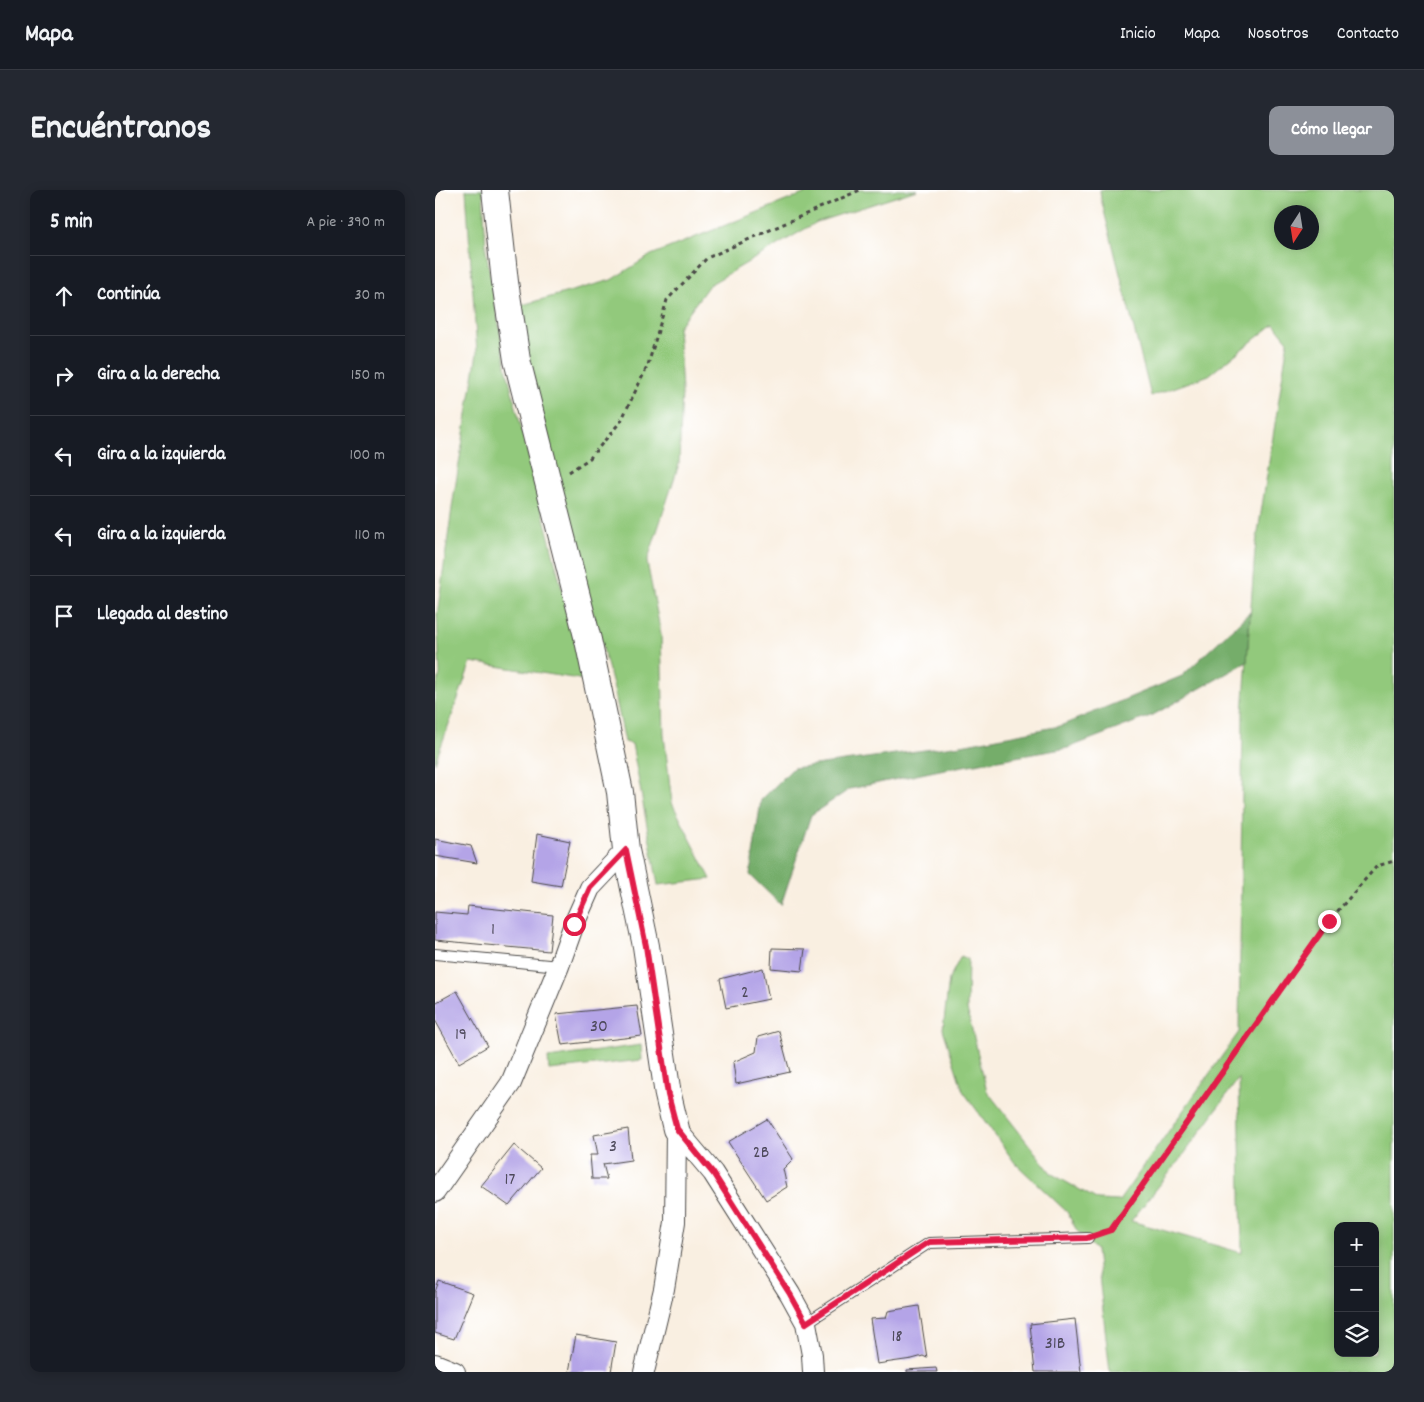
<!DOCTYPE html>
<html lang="es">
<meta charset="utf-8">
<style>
body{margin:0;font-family:Dekko,sans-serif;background:#242831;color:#f1f3f6}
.controls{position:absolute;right:15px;bottom:15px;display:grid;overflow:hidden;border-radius:10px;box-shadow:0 2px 12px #0003}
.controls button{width:45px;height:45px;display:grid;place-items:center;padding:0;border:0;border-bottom:1px solid #363941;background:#171b24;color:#f1f3f6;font:25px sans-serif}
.compass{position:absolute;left:839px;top:15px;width:45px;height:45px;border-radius:50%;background:#171b24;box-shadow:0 2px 12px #0003;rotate:192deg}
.stop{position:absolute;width:15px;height:15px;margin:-11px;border:4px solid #e11d48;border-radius:50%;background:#fff}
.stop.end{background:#e11d48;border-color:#fff;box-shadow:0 1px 5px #0008}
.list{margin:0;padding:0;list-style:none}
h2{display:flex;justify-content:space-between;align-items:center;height:65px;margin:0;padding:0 20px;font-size:21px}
h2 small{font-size:16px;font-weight:400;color:#9ea1a6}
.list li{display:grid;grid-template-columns:32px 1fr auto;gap:15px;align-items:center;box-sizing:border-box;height:80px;padding:0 20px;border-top:1px solid #363941}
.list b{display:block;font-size:19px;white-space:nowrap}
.list em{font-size:16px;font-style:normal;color:#9ea1a6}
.icon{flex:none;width:28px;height:28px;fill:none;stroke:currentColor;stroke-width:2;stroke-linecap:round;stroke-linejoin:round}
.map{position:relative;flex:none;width:959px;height:1182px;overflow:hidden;border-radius:10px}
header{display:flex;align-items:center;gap:30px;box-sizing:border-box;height:70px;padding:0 25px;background:#171b24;border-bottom:1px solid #363941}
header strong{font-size:24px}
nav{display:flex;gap:28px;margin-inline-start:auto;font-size:18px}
.intro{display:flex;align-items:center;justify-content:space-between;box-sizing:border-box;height:120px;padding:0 30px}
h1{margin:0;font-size:35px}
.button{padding:12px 22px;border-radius:10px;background:#8c9099;color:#fff;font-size:18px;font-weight:700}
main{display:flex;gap:30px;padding:0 30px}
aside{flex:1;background:#171b24;border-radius:10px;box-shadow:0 2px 12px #0003}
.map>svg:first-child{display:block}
.green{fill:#92c97b;stroke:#5e7a53;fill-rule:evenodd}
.forest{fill:#75ad6b;stroke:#506c4b}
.building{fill:#b4a4e7}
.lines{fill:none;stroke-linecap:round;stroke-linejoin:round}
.service-casing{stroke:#4a4846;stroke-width:12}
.minor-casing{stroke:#4a4846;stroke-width:22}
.tertiary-casing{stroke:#4a4846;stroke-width:28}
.path{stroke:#4a4846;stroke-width:3;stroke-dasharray:4 4;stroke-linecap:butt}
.service{stroke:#fff;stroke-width:10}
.minor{stroke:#fff;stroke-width:20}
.tertiary{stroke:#fff;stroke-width:26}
.route{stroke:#e11d48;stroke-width:6}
.labels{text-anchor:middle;stroke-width:4.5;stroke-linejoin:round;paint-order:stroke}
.number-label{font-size:18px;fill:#4d495a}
</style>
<header>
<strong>Mapa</strong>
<nav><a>Inicio</a><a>Mapa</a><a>Nosotros</a><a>Contacto</a></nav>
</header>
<div class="intro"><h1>Encuéntranos</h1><a class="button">Cómo llegar</a></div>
<main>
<aside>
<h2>5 min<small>A pie · 390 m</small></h2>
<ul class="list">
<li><svg class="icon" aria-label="ahead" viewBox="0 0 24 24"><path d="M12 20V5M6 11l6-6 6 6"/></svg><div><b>Continúa</b></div><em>30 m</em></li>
<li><svg class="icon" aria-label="right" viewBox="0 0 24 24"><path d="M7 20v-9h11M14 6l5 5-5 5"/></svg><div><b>Gira a la derecha</b></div><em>150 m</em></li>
<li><svg class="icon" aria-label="left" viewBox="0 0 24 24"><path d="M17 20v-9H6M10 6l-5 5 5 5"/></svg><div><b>Gira a la izquierda</b></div><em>100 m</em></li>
<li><svg class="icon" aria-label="left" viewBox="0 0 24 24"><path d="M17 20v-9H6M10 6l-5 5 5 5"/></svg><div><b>Gira a la izquierda</b></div><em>110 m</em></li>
<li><svg class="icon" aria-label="arrive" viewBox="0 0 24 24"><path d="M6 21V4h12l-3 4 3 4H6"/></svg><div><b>Llegada al destino</b></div></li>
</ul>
</aside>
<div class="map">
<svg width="959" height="1182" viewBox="0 0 959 1182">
<rect width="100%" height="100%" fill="#fff"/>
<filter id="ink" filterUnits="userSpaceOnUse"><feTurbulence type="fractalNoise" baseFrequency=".02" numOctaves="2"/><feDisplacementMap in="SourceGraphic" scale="10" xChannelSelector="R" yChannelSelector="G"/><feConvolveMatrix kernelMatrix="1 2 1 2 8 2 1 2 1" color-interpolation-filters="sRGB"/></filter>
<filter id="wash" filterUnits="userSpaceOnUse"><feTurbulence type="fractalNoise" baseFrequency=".0096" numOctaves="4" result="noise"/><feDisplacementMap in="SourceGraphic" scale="20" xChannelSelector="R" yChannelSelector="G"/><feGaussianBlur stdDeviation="1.12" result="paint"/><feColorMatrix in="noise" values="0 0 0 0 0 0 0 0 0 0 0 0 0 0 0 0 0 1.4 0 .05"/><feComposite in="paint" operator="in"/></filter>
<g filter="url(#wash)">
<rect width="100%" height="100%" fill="#f9efe1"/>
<path class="green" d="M31,0H48L51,61L72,181L150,490L36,472L0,573V501L5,484L2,425L18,311L42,163Z
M378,0H482L382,32L274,95L243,137L247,201L244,274L212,372L226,444L229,545L237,613L276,689L223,695L197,554L190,552L178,495L140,358L95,176L87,115L176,90L216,65Z
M665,0H959V1182H675L661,1060L642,1041L632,1022L580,973L528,901L508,839L514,789L526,766L533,769L532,819L552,901L617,984L663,1010L684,1011L804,842L808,523L820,361L853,151L839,134L774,185L716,206L666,9ZM846,22H876V52H846ZM804,888L807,1063L696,1031L750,963ZM903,1036H940V1163H903Z
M206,855L207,870L114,880L113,868Z"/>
<path class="forest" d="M815,422L812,472L718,525L633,558L505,580L415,599L376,625L346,715L315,685L326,610L358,578L526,555L625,536L747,486Z"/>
<g id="blocks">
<path class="building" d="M102,644L135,651L126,696L96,691Z
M0,649L36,656L42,673L0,666Z
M33,716L118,725L114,761L0,750V722L32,725Z
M337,758L370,759L367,781L336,778Z
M328,778L334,809L291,818L285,789Z
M22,801L53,856L24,873L0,830V813Z
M202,816L207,846L127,855L121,824Z
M344,841L355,882L301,894L298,872L321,862L323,847Z
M332,929L358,969L348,979L352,997L331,1010L293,952Z
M193,939L196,970L168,974L172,989H157L155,965H163L159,945Z
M79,955L106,978L74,1016L46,996Z
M4,1091L38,1103L19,1149L0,1143V1102Z
M484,1116L492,1168L488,1166L477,1169L442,1174L435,1129L451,1128L453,1121Z
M640,1129L646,1182H600L595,1134Z
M141,1145L181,1152L176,1182H134Z
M501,1178L502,1182H472V1180Z"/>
</g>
</g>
<g filter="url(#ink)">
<use href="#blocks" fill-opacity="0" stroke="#4a4846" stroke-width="1"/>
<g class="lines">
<defs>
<path id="service" d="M0,764L124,776
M371,1133L494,1053L653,1048"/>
<path id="minor" d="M241,939L278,983L355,1104L371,1133L377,1165L378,1182
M0,1002L76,893L124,776L139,734L155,698L191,660
M0,1174L20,1182
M209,1182L229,1099L240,1032L241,939"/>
<path id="tertiary" d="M60,0L70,92L82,170L153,450L185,602L191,660L211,756L233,905L241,939"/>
</defs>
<use href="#service" class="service-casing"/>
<use href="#minor" class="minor-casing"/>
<use href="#tertiary" class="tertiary-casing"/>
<path class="path" d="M134,282L155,268L186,231L213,175L232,110L272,68L425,0
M667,1042L676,1040L894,731L942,676L959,671"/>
<use href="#service" class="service"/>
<use href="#minor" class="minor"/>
<use href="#tertiary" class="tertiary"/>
</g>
</g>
<g class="lines" filter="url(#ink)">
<path class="route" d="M139,734L155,698L191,660L211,756L233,905L242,939L278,983L355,1104L371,1133L494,1052L652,1048L676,1040L894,731"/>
</g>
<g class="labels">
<g class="number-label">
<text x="58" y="744">1</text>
<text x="310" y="807">2</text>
<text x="164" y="841">30</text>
<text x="26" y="849">19</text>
<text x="178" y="961">3</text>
<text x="326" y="967">2B</text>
<text x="75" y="994">17</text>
<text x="462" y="1151">18</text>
<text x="620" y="1158">31B</text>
</g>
</g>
</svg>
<div class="controls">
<button>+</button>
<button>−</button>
<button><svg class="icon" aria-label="layers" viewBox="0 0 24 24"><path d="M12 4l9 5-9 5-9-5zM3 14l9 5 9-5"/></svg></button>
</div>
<svg class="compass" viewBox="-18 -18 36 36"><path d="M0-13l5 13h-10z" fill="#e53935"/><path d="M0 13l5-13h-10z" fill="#9ea1a6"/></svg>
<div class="stop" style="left:139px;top:734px"></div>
<div class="stop end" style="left:894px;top:731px"></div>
</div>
</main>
